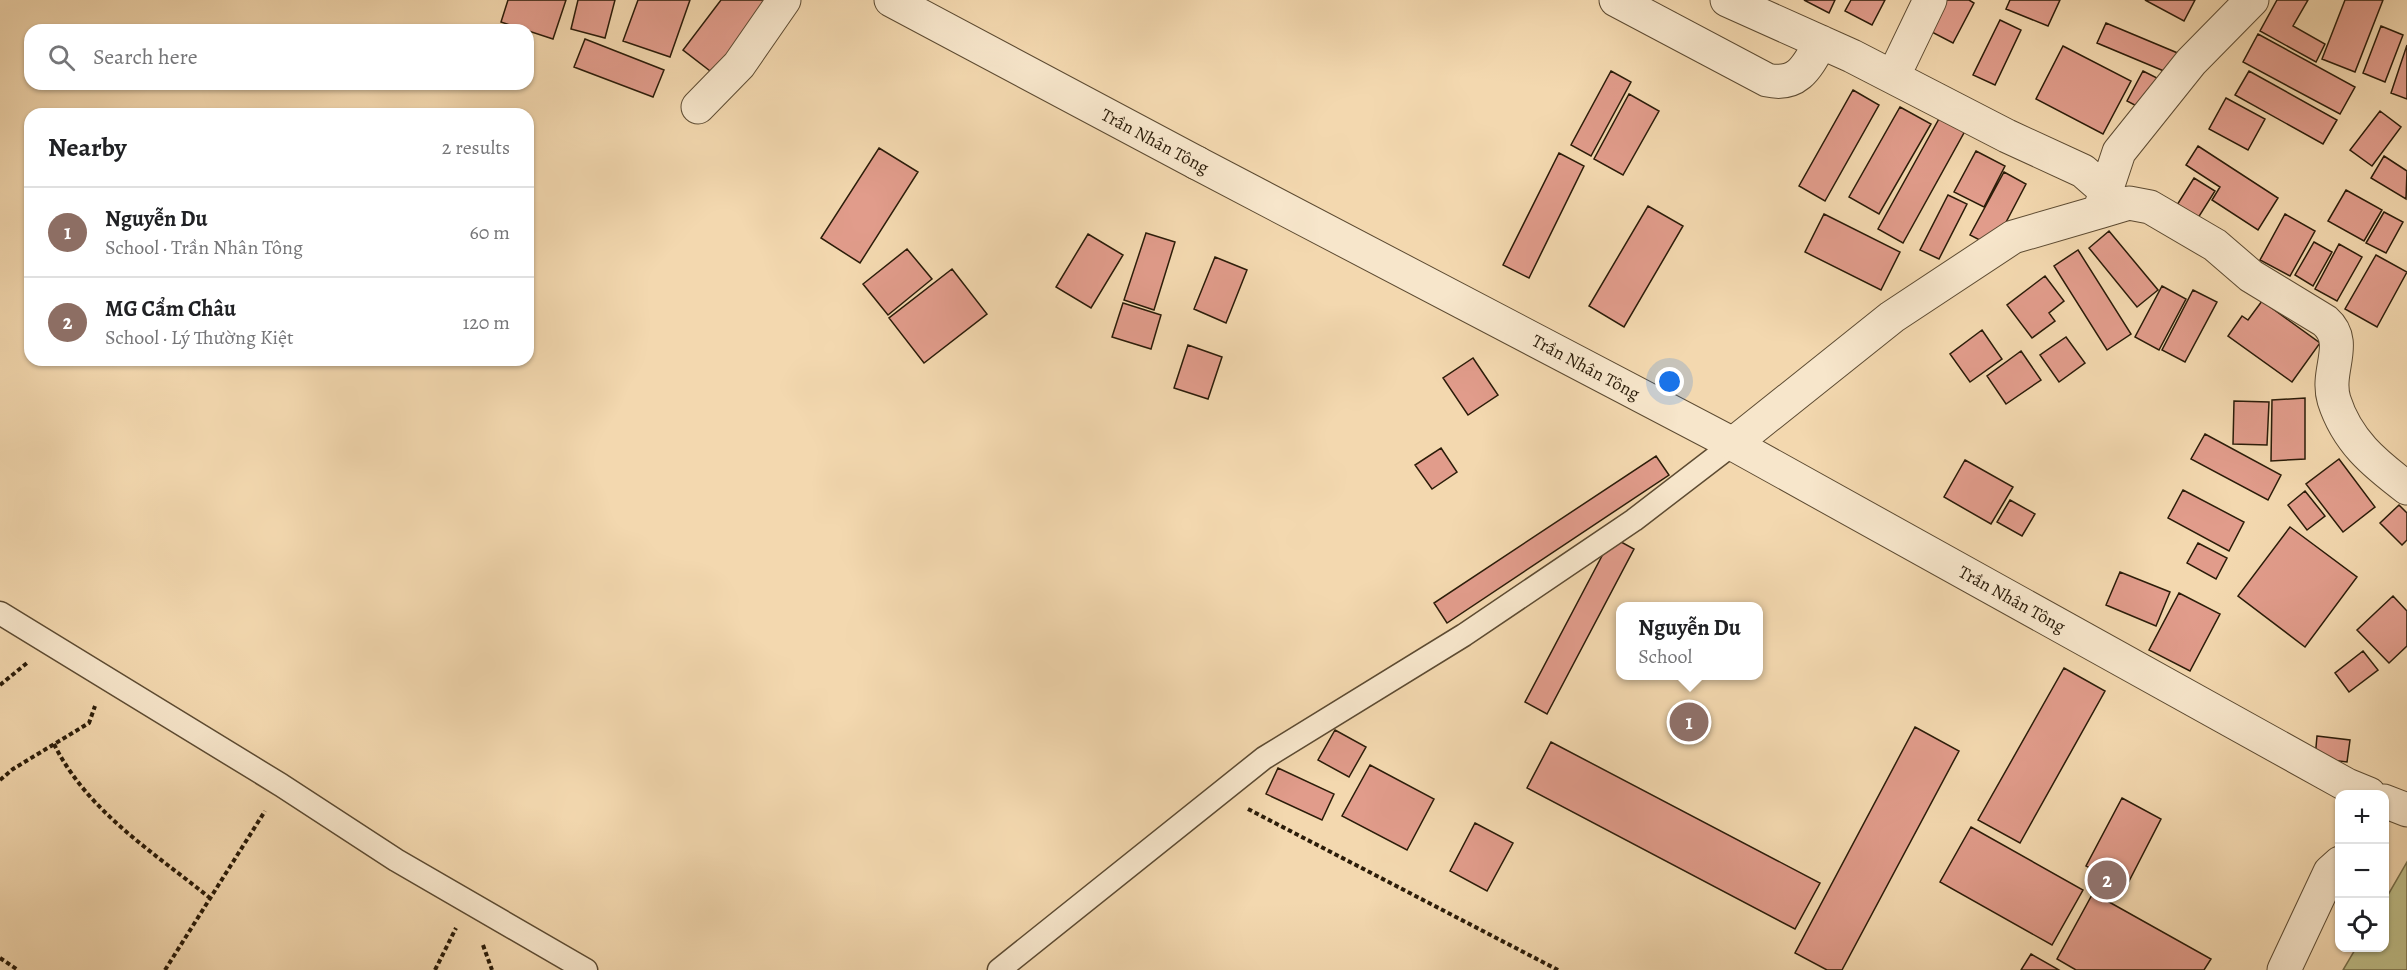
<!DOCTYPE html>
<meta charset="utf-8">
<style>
body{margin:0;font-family:Alegreya,serif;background:#f2f2f2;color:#202124}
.controls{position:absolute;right:18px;bottom:18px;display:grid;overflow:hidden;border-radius:12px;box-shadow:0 2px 4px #0004}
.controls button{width:54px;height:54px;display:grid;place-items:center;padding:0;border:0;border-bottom:2px solid #e0e0e0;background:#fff;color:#202124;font:30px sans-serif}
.you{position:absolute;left:1670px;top:382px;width:21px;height:21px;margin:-15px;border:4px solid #fff;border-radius:50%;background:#1a73e8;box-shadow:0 0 0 9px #1a73e833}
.badge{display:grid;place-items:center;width:39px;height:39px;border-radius:50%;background:#8f2418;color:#fff;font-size:20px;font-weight:700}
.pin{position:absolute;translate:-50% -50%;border:3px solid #fff;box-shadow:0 2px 6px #0006}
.popup{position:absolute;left:1616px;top:602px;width:147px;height:78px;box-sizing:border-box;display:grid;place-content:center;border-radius:12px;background:#fff;filter:drop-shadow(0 2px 4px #0005);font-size:20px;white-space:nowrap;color:#757577}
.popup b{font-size:22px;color:#202124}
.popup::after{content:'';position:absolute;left:50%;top:100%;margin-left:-12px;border:12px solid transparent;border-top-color:#fff}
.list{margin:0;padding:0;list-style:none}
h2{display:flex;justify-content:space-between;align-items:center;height:78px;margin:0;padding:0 24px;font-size:26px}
h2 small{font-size:20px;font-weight:400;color:#757577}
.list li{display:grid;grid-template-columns:39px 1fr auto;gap:18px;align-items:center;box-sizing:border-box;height:90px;padding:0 24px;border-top:2px solid #e0e0e0}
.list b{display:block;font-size:22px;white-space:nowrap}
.list p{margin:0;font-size:20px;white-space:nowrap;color:#757577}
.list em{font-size:20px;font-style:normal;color:#757577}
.icon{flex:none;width:33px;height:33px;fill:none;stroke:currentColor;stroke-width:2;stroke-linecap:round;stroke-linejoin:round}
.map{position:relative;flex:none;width:2407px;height:970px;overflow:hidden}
.search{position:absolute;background:#fff;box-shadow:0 2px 4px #0004;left:24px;top:24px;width:510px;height:66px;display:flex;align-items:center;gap:15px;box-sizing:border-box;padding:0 21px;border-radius:18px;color:#757577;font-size:22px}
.panel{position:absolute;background:#fff;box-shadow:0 2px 4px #0004;left:24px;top:108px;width:510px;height:258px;border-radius:18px}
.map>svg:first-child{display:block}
.green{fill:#bebe88;stroke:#746d48;stroke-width:1.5}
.building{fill:#e19c8b;stroke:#2b1c09;stroke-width:1.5}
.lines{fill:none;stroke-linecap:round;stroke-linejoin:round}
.service-casing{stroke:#5d4b32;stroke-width:25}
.minor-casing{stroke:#5d4b32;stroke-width:35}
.tertiary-casing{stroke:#5d4b32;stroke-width:35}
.path{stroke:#2b1c09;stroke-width:4;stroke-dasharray:4.5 3;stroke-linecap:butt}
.service{stroke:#f7e6cb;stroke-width:22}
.minor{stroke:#f7e6cb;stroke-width:33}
.tertiary{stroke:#f7e6cb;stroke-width:33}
.labels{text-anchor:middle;stroke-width:6;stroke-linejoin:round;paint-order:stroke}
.street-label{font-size:18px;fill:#2b1c09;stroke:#f7e6cb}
</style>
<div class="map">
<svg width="2407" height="970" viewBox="0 0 2407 970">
<rect width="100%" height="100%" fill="#f3d8af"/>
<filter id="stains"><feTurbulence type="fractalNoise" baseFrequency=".00333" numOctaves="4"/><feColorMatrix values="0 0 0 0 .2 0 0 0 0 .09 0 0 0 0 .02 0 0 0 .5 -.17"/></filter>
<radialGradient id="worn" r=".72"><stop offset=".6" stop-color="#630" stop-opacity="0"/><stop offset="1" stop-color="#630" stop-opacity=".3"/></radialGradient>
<path class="green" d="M2407,862V970H2343L2356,948H2384L2385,900Z"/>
<path class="building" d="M508,0H566L553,39L501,22Z
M578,0H615L605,38L571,29Z
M638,0H690L670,57L623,41Z
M721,0H771L714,74L683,50Z
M1804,0H1835L1829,13Z
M1851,0H1885L1872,25L1845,11Z
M1939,0H1969L1974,3L1953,43L1924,28Z
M2010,0H2060L2048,26L2006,9Z
M2145,0H2195L2184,21Z
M2277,0H2308L2293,26L2325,44L2316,62L2260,31Z
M2345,0H2383L2355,72L2322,59Z
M2000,20L2021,30L1995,85L1973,75Z
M2106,23L2180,54L2171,74L2097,43Z
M2381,26L2403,35L2385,82L2363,73Z
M2258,34L2355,87L2340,114L2243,62Z
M585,39L664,70L653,97L574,67Z
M2407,45V99L2391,93Z
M2063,46L2131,81L2103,134L2036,99Z
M1611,71L1631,82L1591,156L1571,145Z
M2143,71L2161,80L2146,111L2127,101Z
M2249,71L2337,120L2323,144L2235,95Z
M1853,90L1879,105L1825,201L1799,186Z
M1629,94L1659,111L1623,175L1594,159Z
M2226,98L2265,119L2248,150L2209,129Z
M1900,107L1931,124L1879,214L1849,197Z
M2380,111L2401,127L2372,166L2350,150Z
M1940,117L1965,131L1903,243L1878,229Z
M2198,146L2278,198L2258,230L2212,200L2220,187L2186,165Z
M879,148L918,172L860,263L821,238Z
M1976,151L2005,166L1984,207L1954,192Z
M1559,153L1584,166L1529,278L1503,265Z
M2384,156L2407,171L2406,199L2371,178Z
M2004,172L2026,184L1993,247L1970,235Z
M2194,178L2215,191L2198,218L2177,205Z
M2346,190L2382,210L2364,241L2328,221Z
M1948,195L1967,204L1939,259L1920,250Z
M1648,206L1683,226L1624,327L1589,306Z
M2384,212L2403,222L2386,253L2366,243Z
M1824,214L1900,252L1881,290L1805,252Z
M2285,214L2315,231L2290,276L2260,260Z
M2109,231L2158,290L2137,307L2089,248Z
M1146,233L1175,242L1154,310L1124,300Z
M1088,234L1123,255L1091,308L1056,287Z
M2314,242L2332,252L2313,286L2295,275Z
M2339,244L2362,257L2337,301L2315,289Z
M907,249L932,279L888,315L863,284Z
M2078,250L2131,334L2107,350L2054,266Z
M2376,255L2407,272L2377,327L2345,309Z
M1215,257L1247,270L1226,323L1194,309Z
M952,269L987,314L924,363L889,318Z
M2045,276L2064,301L2049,313L2055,321L2032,338L2007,305Z
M2162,286L2186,299L2159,350L2135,337Z
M2193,290L2217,302L2185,362L2162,350Z
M2262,301L2320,343L2292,382L2228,336L2242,316L2248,320Z
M1123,303L1161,315L1151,349L1112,337Z
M1982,330L2002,359L1970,382L1950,354Z
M2066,337L2085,363L2059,382L2040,355Z
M1188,345L1222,357L1208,399L1174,388Z
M2021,351L2041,380L2006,404L1987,376Z
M1473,358L1498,395L1468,415L1443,378Z
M2305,398V459L2271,461L2272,400Z
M2234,401L2269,402L2267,445L2233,444Z
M2205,434L2281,475L2268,500L2191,459Z
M1441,448L1457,472L1432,489L1415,465Z
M1656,456L1669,475L1447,623L1434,603Z
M2339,459L2375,507L2343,532L2306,484Z
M1965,460L2013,487L1991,524L1944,497Z
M2183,490L2244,522L2229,551L2168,518Z
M2305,491L2325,516L2307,530L2288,505Z
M2010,500L2035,514L2022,536L1997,522Z
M2399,505L2407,513V540L2402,545L2380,523Z
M2290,527L2357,577L2305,647L2238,596Z
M1612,537L1634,549L1547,714L1525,702Z
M2198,543L2227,558L2216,579L2187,563Z
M2120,572L2170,592L2156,626L2106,605Z
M2179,593L2220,614L2190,671L2149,650Z
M2393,596L2407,611V646L2389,663L2357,630Z
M2363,651L2378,670L2349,692L2335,673Z
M2064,668L2105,691L2020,843L1978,820Z
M1915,727L1959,751L1842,970H1827L1795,953Z
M1335,730L1366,747L1349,777L1318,760Z
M2317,736L2350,740L2347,762L2315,758Z
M1551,742L1820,883L1795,929L1527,788Z
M1370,765L1434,799L1407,850L1342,816Z
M1278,768L1334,794L1322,820L1266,794Z
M2122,798L2161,819L2126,887L2086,866Z
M1475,823L1513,843L1487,891L1450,871Z
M1971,827L2083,890L2052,945L1940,882Z
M2093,893L2211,959L2204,970H2076L2057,959Z
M2031,954L2059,970H2021Z"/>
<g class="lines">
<defs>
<path id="service" d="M0,613L281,785L396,860L586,970
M999,970L1264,758L1464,635L1634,520L1733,444"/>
<path id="minor" d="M891,0L1197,163
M1616,0L1767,80C1798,87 1807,67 1821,42
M1727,0L1852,56L2007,136L2083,171L2106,191L2100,211
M1893,77L1930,0
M698,107L739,65L784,0
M2099,212L2129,203L2150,207L2215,245L2251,276L2325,321C2350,343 2325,370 2334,400C2347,441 2374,463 2407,488
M1733,444L1892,317L2013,237L2099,212L2119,152L2191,62L2252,0"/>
<path id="tertiary" d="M1197,163L1733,444L2347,785L2369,794
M2384,801L2407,810
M2284,970L2330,872L2340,863"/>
</defs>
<use href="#service" class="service-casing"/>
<use href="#minor" class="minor-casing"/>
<use href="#tertiary" class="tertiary-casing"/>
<path class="path" d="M0,685L27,663
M54,744C87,811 153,852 210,898
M0,780L13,769L89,723L95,706
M1248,809L1558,970
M483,945L492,970
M0,958L18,970
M165,970L265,811
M435,970L456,928"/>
<use href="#service" class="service"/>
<use href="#minor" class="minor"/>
<use href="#tertiary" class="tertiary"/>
</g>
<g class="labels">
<g class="street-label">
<text transform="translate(1155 141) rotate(28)" y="6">Trần Nhân Tông</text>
<text transform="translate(1586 367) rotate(28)" y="6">Trần Nhân Tông</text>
<text transform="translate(2012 599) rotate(29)" y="6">Trần Nhân Tông</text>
</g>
</g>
<rect width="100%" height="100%" filter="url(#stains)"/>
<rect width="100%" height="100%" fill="url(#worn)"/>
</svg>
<div class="controls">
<button>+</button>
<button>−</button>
<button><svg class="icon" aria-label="locate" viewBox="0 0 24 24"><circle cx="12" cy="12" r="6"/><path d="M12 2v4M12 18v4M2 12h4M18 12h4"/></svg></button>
</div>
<div class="you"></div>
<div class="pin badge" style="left:1689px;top:722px;background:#8d6e63">1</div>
<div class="popup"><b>Nguyễn Du</b>School</div>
<div class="pin badge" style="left:2107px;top:880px;background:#8d6e63">2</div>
<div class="search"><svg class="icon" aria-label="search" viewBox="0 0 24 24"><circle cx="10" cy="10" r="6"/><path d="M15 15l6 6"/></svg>Search here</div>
<section class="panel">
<h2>Nearby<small>2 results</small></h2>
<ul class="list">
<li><span class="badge" style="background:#8d6e63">1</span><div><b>Nguyễn Du</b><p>School · Trần Nhân Tông</p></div><em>60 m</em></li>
<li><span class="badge" style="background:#8d6e63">2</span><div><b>MG Cẩm Châu</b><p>School · Lý Thường Kiệt</p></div><em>120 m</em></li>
</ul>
</section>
</div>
